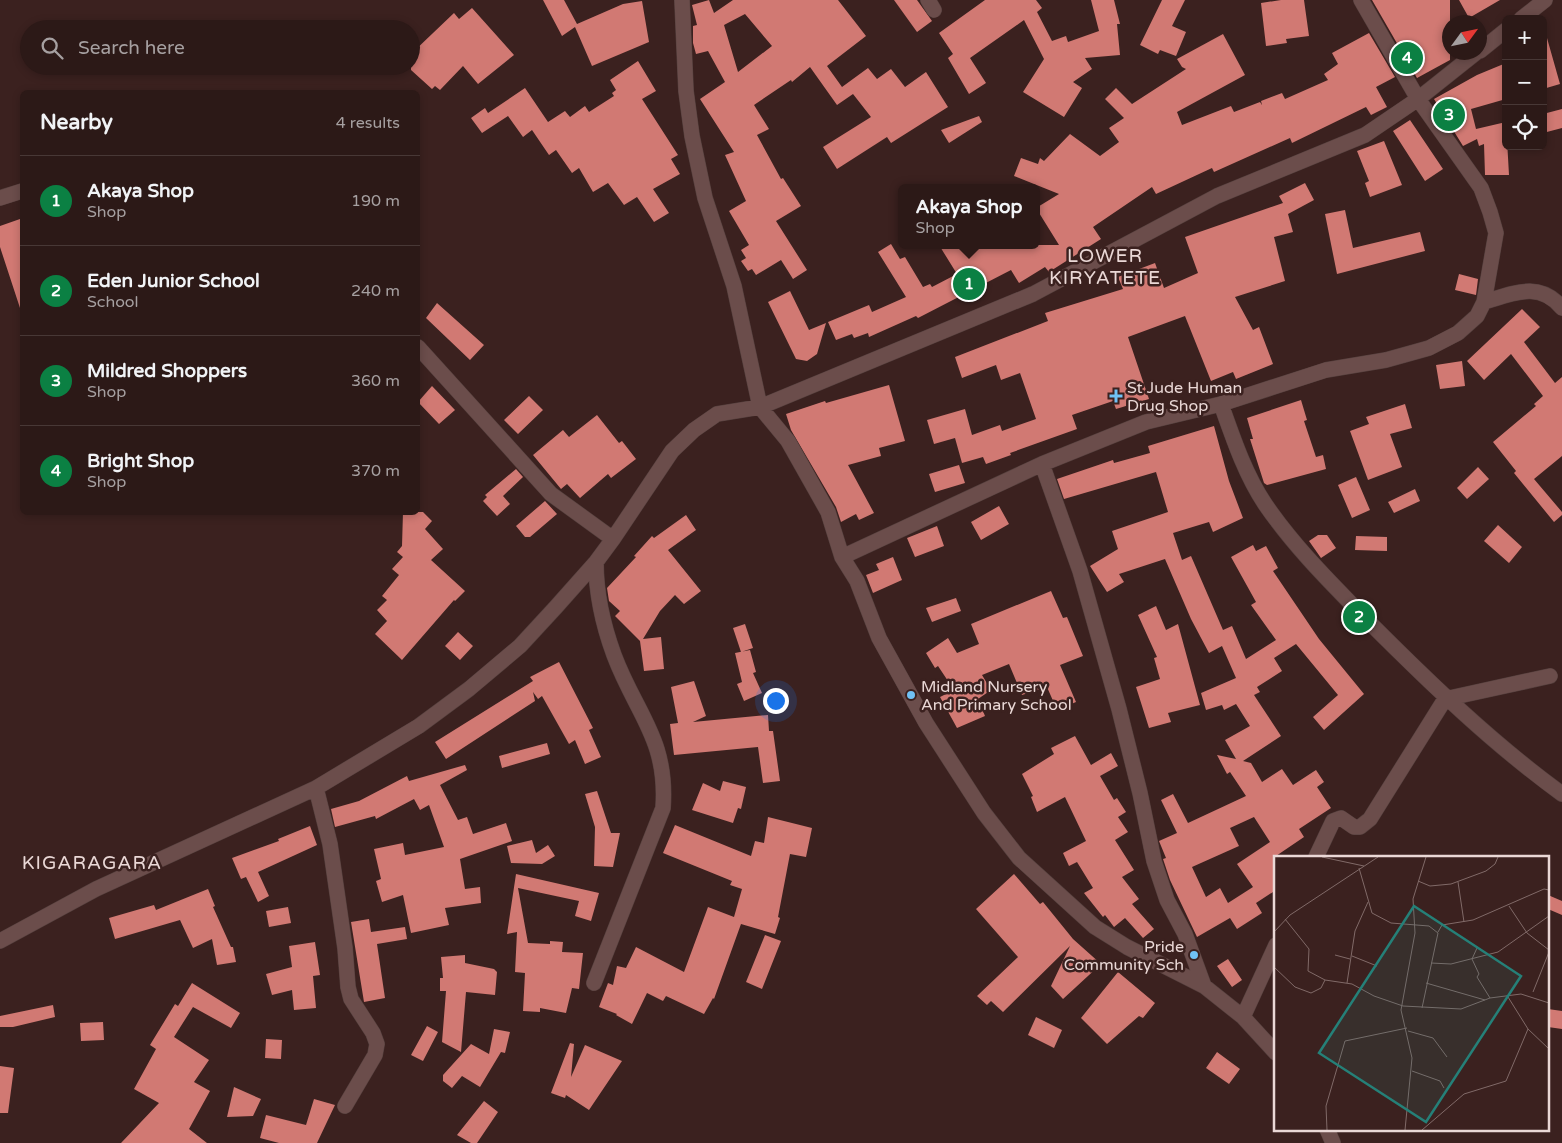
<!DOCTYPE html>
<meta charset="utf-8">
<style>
body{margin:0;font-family:"Varela Round",sans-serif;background:#342220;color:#f1f3f6}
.controls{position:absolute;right:15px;top:15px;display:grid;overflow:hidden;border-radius:8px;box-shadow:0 2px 8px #0003}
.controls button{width:45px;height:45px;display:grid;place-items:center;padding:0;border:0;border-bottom:1px solid #483836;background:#2c1917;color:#f1f3f6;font:25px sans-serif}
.compass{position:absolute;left:1442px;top:15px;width:45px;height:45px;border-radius:50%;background:#2c1917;box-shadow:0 2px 8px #0003;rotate:57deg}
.you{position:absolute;left:775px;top:700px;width:18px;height:18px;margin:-12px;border:4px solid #fff;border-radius:50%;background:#1a73e8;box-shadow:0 0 0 8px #1a73e833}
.badge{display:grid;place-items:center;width:32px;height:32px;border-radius:50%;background:#0b8043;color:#fff;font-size:16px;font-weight:700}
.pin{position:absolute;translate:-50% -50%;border:2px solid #fff;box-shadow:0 1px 5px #0006}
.popup{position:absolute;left:898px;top:184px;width:142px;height:65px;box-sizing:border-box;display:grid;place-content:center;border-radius:8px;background:#2c1917;filter:drop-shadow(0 1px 4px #0005);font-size:16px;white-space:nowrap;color:#a6a0a1}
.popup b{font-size:19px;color:#f1f3f6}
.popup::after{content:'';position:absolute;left:50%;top:100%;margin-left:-10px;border:10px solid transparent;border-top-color:#2c1917}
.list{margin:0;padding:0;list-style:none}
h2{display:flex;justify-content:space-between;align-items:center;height:65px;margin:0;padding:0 20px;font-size:21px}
h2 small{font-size:16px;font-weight:400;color:#a6a0a1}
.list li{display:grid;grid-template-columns:32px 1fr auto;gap:15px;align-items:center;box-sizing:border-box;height:90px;padding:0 20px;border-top:1px solid #483836}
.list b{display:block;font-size:19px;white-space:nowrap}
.list p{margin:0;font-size:16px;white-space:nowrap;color:#a6a0a1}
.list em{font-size:16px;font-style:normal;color:#a6a0a1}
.icon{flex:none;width:28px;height:28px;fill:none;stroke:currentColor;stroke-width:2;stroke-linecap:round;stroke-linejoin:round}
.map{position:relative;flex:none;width:1562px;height:1143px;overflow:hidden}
.search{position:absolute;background:#2c1917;box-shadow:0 2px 8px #0003;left:20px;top:20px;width:400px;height:55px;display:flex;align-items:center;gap:12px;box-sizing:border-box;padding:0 18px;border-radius:28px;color:#a6a0a1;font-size:19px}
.panel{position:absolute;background:#2c1917;box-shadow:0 2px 8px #0003;left:20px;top:90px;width:400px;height:425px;border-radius:8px}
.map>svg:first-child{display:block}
.building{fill:#d17973;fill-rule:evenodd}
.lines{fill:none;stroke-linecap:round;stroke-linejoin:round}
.street-casing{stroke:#55403e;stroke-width:16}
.street{stroke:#6b4d4b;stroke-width:15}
.poi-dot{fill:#70c1f4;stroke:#3b211f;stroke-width:2}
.labels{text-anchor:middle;stroke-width:5;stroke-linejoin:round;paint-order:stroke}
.poi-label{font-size:16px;fill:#ead8d6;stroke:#3b211f;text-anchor:start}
.quarter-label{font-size:19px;letter-spacing:1px;fill:#ead8d6;stroke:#3b211f}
.inset-road{fill:none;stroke:#816a68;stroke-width:1}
.view{fill:#258078;fill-opacity:0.15;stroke:#258078;stroke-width:2.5}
.inset-edge{fill:none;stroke:#ead8d6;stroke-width:2.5}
</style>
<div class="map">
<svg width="1562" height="1143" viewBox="0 0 1562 1143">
<rect width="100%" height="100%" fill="#3b211f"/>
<path class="building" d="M543,0H564L577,24L623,4L642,1L649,42L592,66L575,27L562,36Z
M709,0L714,13L733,0H838L866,36L827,66L842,87L868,68L877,79L891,69L905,87L926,72L948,107L891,143L887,137L837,169L823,147L871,117L853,94L837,105L810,67L792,82L791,80L754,105L769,129L757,135L781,179L783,178L801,206L776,221L807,270L793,279L781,260L756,275L752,269L748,271L741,261L746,258L741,250L749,245L729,211L746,201L725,155L734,152L700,99L725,82L708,51L696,54L693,43V26L697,25L692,5ZM745,14L772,46L738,72L724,25Z
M894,0H917L932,21L917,32Z
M985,0H1036L1042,8L1037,12L1052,41L1066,36L1068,42L1099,31L1091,0H1114L1120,24H1117L1120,55L1085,58L1092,69L1073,82L1082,88L1064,117L1023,92L1044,59L1024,20L970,58L986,83L969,94L948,58L953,54L939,33Z
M1162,0H1185L1172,26L1186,32L1176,56L1160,50L1158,54L1140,45Z
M1281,0H1304L1309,36L1286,39L1287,43L1266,46L1261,3Z
M1372,0H1450V60L1417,78Z
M1459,0H1500L1469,18Z
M472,8L514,55L478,84L463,66L440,90L435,86L432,89L411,70V54L454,13L459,19Z
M1369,33L1395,77L1376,87L1387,107L1371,115L1366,107L1292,143L1290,138L1214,172L1212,168L1156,194L1152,187L1093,227L1101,239L1049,272L1045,267L1019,283L1011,270L918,318L916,316L869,337L868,333L854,338L852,334L836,340L828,322L869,305L872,312L906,297L878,252L891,244L900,259L905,257L923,287L930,284L932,287L957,274L939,245H1059L1036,208L1059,194L1014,176L1021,158L1038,164L1040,158L1044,161L1070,134L1100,156L1119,142L1109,128L1124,118L1105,99L1116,88L1132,104L1186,69L1182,67L1177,59L1223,34L1245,75L1177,112L1182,125L1231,106L1234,112L1260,102L1262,105L1261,101L1282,93L1285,99L1328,80L1324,74L1338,64L1332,53Z
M1547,38L1560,84L1543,89V39Z
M638,61L656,91L642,99L678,155L671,159L680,174L653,189L669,213L654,222L637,197L624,205L608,183L593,192L579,168L572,173L556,150L549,155L532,130L523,137L508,116L482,133L471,118L485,108L488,113L525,88L548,122L565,111L570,117L585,106L589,112L614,96L612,93L616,90L610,80Z
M1506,63V99L1471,109L1476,129L1506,122L1509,175H1485L1484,144L1479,146L1477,139L1463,146L1434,99L1477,75Z
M1562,109V128L1543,133V114Z
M979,116L982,122L949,143L941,130Z
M1410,120L1443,169L1425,181L1393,131Z
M1384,141L1402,185L1370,197L1365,183L1369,181L1357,151Z
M1305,183L1314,200L1288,214L1293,232L1274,237L1285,281L1235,297L1253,330L1259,327L1273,364L1236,379L1233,372L1211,381L1185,316L1128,337L1149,399L1116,409L1113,401L1072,415L1077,429L1010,453L1011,455L986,464L983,457L962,463L955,438L934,444L927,420L965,409L972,435L1000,425L1002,431L1036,419L1020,373L1001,380L996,365L962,378L955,357L1048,321L1045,313L1123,289L1118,277L1155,263L1164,288L1198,273L1185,237L1283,203L1279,196Z
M1345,210L1353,248L1420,232L1425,251L1337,274L1325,214Z
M20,219L22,227V307L20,308L0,247V226Z
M1459,274L1478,279L1476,295L1455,290Z
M790,291L809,330L826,323L817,354L807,361L796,359L768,302Z
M437,303L484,345L470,360L426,318Z
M1522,309L1540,327L1524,342L1555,383L1562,377V456L1534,479L1562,512V515L1554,522L1514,473L1516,471L1493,442L1536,406L1534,404L1543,396L1511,354L1484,380L1467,361Z
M1462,361L1465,386L1440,389L1436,365Z
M889,385L905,441L879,448L881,456L848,465L874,513L859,520L856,514L841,522L836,507L791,430L786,414L825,401L826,403Z
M432,386L455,410L439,424L418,402Z
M529,396L543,410L518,434L504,420Z
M1301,400L1307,420L1304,421L1316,457L1323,455L1326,469L1267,485L1264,483L1250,439H1253L1247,418Z
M1405,404L1412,428L1390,434L1402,467L1368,480L1350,431L1369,424L1366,417Z
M597,415L619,443L622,441L636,459L611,478L608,474L580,498L567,484L561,489L533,455L563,430L569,437Z
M1214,426L1229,481L1243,518L1213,532L1209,522L1173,533L1182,560L1191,556L1223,630L1232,626L1246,659L1276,640L1251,605L1256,602L1231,557L1253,545L1256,551L1266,546L1278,568L1273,571L1319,639L1364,694L1324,730L1313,717L1338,695L1296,644L1274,658L1282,671L1257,687L1260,692L1254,695L1281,736L1243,761L1251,763L1262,782L1282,769L1293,785L1316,770L1324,782L1317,787L1331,808L1299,829L1304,837L1276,856V890L1256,903L1262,913L1237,929L1230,918L1197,937L1170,880L1163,859L1166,858L1159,841L1177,833L1161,800L1173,794L1188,823L1246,796L1230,772L1227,774L1217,755L1236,759L1225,740L1250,726L1236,704L1224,710L1222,705L1206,710L1201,693L1236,678L1222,646L1209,653L1191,619L1165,559L1119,574L1124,582L1107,592L1090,566L1118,549L1112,531L1168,512L1156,472L1064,499L1057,479L1113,460L1114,463L1150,453L1148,446ZM1254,817L1270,842L1237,864L1253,887L1228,903L1220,888L1206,897L1192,867L1239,846L1230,828Z
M959,465L965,483L935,492L929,474Z
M1478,467L1489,479L1467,499L1457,488Z
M516,469L523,477L503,496L510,504L497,516L483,501L487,497L485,495Z
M1356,477L1370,510L1352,518L1338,485Z
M1415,489L1420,501L1394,513L1388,502Z
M545,501L557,514L530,537H525L516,526Z
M999,506L1009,524L981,540L971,522Z
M403,512H423L432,521L425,529L443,549L431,560L465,591L455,601L454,600L402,660L375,634L387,621L377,610L387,600L382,596L399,575L392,569L403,557L397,552L402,546Z
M686,515L696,530L668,550L701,591L684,604L675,595L660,611L643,639L661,637L664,669L644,671L640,641L615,616L620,611L609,601L607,588L636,557L634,556L652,536L654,538Z
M1498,525L1522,547L1509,563L1484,541Z
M937,526L944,546L915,557L907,538Z
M1318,535H1327L1336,548L1321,558L1309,541Z
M1356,536L1387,537V551L1355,550Z
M893,557L902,580L873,593L866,575L879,570L876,564Z
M1051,591L1063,618L1067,617L1083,656L1060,665L1076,702L1057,710L1047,687L1022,695L1009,664L982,675L991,690L978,699L985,716L957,728L940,697L954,690L938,666L935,668L926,653L948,638L957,653L979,644L971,624Z
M956,598L961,611L932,622L926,608Z
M1156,606L1166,630L1178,624L1200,705L1168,713L1171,722L1149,728L1136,687L1160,679L1154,658L1157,657L1138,615Z
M745,624L753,648L741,652L733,628Z
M458,632L473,646L460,660L445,646Z
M750,650L756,672L753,673L762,693L744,701L737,684L742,682L735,653Z
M559,662L593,728L589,730L601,757L585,764L575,740L569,744L542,696L538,699L533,692L535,701L446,759L435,742L533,681L530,677Z
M694,681L706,716L693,722L768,715L769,731H773L780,781L763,783L758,747L674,755L670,724L678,723L671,687Z
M1075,736L1091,765L1111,753L1118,766L1100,776L1114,800L1117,798L1126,812L1118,817L1128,832L1115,840L1134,870L1122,877L1139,899L1132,904L1154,929L1143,938L1125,918L1114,927L1105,915L1103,917L1084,893L1093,888L1077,862L1069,866L1063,853L1086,841L1065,797L1037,812L1031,797L1033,796L1022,774L1054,754L1051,748Z
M547,743L550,754L502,768L499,756Z
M465,765L467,770L440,785L458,820L467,817L473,834L506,823L512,841L460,859L465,889L480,887L481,903L445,908L449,925L411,933L403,895L382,902L376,881L381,879L374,849L403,843L405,855L444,847L429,805L420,810L414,799L376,819L375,816L335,827L331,809L359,801L407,776L409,781Z
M723,781L746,787L741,809L738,808L733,823L692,810L703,783L720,791Z
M597,791L611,833H620L613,867L594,866L595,827L585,794Z
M768,817L812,828L806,857L790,854L778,917L780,918L775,934L741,924L714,999L713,998L704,1014L666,996L663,1001L647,993L632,1024L616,1015L617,1014L599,1007L608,983L613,985L617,966L626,968L636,947L684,972L708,907L734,917L742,889L730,885L732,881L663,853L675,825L751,856L755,841L764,843Z
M310,826L317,845L258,872L269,896L258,902L246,877L241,879L232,858L279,841L278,839Z
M532,840L536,853L548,845L555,856L542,864L511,863L507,846Z
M516,874L599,893L591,921L575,916L579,901L518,888L528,943L550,944V941L563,942L562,952L583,953L579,989L572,988L566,1013L540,1008V1012L523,1011L525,973L515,972L517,932L507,934Z
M1014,874L1040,904L1043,902L1073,939L1101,964L1063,999L1051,986L1070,946L1003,1012L991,1001L987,1005L977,996L1018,957L976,909Z
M208,889L215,906L213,907L231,947H233L236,962L217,965L212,939L193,948L180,920L115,939L109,918L154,905L156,910Z
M1548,895L1562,901V915L1548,909Z
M288,907L291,923L269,927L266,911Z
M369,919L371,932L405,927L407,939L377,944L385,998L364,1002L351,922Z
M765,935L781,941L762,989L746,982Z
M315,942L320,975L313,976L316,1008L294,1010L292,990L272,995L266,974L292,967L289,946Z
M465,955V963L494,969L497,972L495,995L466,992L461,1052L442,1042L446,991H440V978H443L441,957Z
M1228,959L1242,980L1232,987L1217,966Z
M1118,972L1155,1003L1143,1018L1139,1016L1107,1044L1081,1018Z
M192,983L240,1013L231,1028L193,1007L174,1037L209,1060L194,1082L210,1091L189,1129L207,1143H121L159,1103L134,1089L156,1049L150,1045L175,1004L178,1006Z
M53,1005L55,1017L13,1027H0V1016Z
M1548,1009L1562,1011V1029L1548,1027Z
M1036,1017L1062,1030L1054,1048L1028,1035Z
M103,1022L104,1040L81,1041L80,1023Z
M427,1026L438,1032L423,1061L411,1055Z
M494,1029L510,1032L505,1053L501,1052L480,1087L462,1076L452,1088L443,1081V1075L471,1044L489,1054Z
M266,1039L282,1040L281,1059L265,1058Z
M570,1043L574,1044L571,1077L585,1045L622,1061L589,1110L566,1095L565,1098L551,1093Z
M1217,1052L1240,1069L1229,1084L1206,1068Z
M0,1066L14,1068L8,1113H0Z
M234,1087L261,1099L253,1116L227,1117Z
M314,1099L335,1105L317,1143H279L260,1138L266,1115L306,1125Z
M484,1101L498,1112L477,1143H471L457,1135Z"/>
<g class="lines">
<defs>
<path id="street" d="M682,0L686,91L692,136L705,198L734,286L760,407L788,441L828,512L842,557L857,581L879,638L926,723L984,813L1019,858L1095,927L1127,947L1204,986L1243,1017L1276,1053
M928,0L934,10
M1521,19L1545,0
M1480,51L1506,30
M0,198L22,191
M1484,302C1512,294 1539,280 1562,308
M418,347L551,494L613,539
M1221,404C1233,438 1245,474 1265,504C1295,548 1333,585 1370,623C1431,684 1492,743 1562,794
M1042,464L1080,571L1119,709L1140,793L1154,861L1167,900L1185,934L1204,986
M842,557L1042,464L1146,422L1221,404L1326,370L1386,360L1429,348L1458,333L1477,316L1484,302L1496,233L1490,212L1481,188L1418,99L1361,0
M316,788L330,844L345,948L348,987L351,999L373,1033L377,1044L375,1055L345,1106
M1316,857L1333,821L1341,818L1354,827H1360L1370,819L1445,699L1550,676
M0,941L96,889L316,788L419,726L469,689L520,646L556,607L596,562L613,539L672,451L694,430L717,414L760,407L1033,294L1217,196L1365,135L1418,99L1477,52
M594,983L663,808C668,739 636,714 614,655C603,625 596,594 596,562
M1243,1017L1276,945
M1327,1129L1333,1143"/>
</defs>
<use href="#street" class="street-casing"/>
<use href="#street" class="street"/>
</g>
<g class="poi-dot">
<path d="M1113.5 388.5h5v5h5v5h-5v5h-5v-5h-5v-5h5z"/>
<circle cx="911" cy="695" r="5"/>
<circle cx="1194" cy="955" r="5"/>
</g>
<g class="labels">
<g class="poi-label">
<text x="1127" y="393">St Jude Human<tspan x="1127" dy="18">Drug Shop</tspan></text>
<text x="921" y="692">Midland Nursery<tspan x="921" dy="18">And Primary School</tspan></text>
<text x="1184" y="952" text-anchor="end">Pride<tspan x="1184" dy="18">Community Sch</tspan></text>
</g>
<g class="quarter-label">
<text x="1105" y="262">LOWER<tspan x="1105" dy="22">KIRYATETE</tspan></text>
<text x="92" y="869">KIGARAGARA</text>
</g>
</g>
<g transform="translate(1274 856)">
<rect width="275" height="275" fill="#3b211f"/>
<path class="inset-road" d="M48,1L90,10M85,12L98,57L117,67L155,70L164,77L148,152M144,25L156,30L177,28L212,15L221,8L224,1M184,26L190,66M235,50L253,77L275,94M11,63L35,93L34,115L51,124L78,128L100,140L129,150L187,153L216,142L247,138L275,147M0,76L16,59L104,1M164,76L168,69L199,64L270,33L275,34M203,92L198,103L205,118L203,121L216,142M61,99L76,103M78,100L103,110M157,107L177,108L224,96L275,60M0,111L21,131L37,137L47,132L51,124M73,127L81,75L94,46M152,127L211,144M259,136L275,96M234,141L254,173L275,193M134,175L159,182L173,201M138,215L166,225L170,232M53,274L52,250L71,185L133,172M131,274L138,202L127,154L141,77L139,43L152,1M148,274L190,238L232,225L254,173"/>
<path class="view" d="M140,50L247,120L152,266L45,197Z"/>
<rect width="275" height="275" class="inset-edge"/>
</g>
</svg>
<div class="controls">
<button>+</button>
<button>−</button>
<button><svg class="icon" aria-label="locate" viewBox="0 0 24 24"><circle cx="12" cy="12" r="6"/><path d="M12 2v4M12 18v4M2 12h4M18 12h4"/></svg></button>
</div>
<svg class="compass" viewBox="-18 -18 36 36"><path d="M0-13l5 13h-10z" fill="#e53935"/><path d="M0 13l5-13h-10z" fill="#a6a0a1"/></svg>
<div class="you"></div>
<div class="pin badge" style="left:969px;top:284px">1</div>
<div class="popup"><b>Akaya Shop</b>Shop</div>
<div class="pin badge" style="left:1359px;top:617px">2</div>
<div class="pin badge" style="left:1449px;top:115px">3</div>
<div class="pin badge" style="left:1407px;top:58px">4</div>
<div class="search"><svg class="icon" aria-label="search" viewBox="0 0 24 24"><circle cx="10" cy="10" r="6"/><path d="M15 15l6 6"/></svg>Search here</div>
<section class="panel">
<h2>Nearby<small>4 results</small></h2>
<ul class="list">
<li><span class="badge">1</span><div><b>Akaya Shop</b><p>Shop</p></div><em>190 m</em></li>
<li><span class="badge">2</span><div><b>Eden Junior School</b><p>School</p></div><em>240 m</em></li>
<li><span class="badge">3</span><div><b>Mildred Shoppers</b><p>Shop</p></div><em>360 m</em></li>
<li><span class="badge">4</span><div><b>Bright Shop</b><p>Shop</p></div><em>370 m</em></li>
</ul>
</section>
</div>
